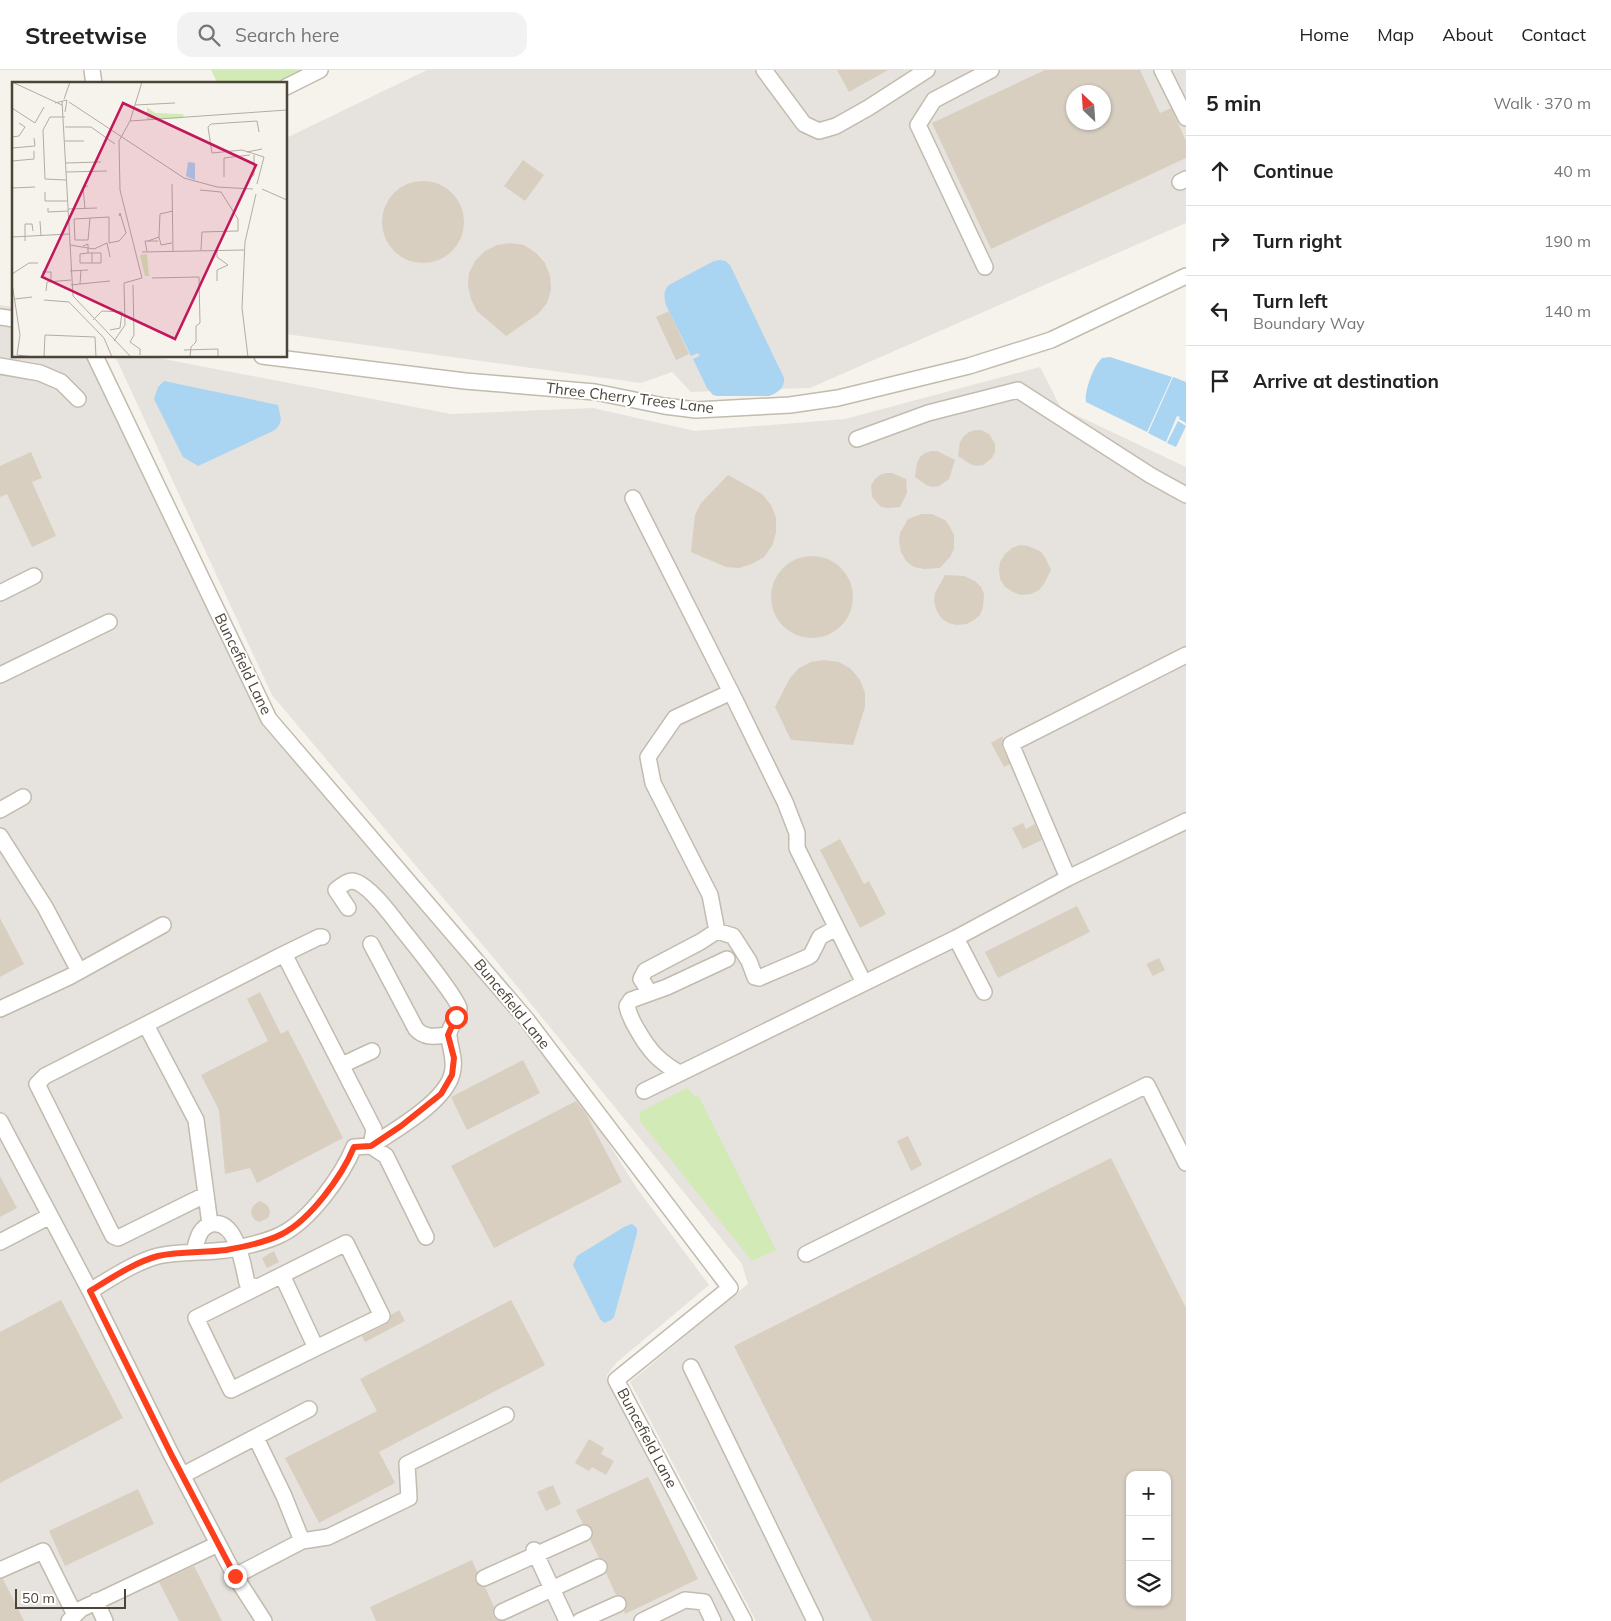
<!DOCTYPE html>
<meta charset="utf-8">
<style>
body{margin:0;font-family:Mulish,sans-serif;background:#f2f2f2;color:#222}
.controls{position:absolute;right:15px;bottom:15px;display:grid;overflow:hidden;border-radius:10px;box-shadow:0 1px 4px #0004}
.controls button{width:45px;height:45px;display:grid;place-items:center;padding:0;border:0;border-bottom:1px solid #e0e0e0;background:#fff;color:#222;font:25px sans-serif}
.compass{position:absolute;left:1066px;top:15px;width:45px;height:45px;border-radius:50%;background:#fff;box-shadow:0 1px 4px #0004;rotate:335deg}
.scale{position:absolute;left:15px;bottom:12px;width:111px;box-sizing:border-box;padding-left:5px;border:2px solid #4b4439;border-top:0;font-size:14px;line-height:18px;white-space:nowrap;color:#4b4439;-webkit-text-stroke:4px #fff;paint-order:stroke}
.stop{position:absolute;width:15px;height:15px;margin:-11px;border:4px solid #fc3f1d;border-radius:50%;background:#fff}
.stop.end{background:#fc3f1d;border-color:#fff;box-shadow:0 1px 5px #0008}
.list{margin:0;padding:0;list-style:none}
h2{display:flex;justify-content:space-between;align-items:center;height:65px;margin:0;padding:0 20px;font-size:21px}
h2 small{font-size:16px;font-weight:400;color:#767676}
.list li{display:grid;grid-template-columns:32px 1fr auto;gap:15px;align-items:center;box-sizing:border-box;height:70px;padding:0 20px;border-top:1px solid #e0e0e0}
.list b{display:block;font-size:19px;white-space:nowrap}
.list p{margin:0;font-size:16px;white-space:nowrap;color:#767676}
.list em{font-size:16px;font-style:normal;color:#767676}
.icon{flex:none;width:28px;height:28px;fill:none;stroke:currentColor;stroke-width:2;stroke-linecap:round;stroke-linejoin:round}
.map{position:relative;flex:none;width:1186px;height:1551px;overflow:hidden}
header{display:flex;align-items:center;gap:30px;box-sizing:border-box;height:70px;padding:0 25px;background:#fff;border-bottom:1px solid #e0e0e0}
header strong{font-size:24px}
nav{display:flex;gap:28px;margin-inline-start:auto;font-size:18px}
.search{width:350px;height:45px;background:#f2f2f2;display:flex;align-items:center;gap:12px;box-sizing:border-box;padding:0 18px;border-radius:15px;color:#767676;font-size:19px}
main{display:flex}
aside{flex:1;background:#fff}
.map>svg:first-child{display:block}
.industrial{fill:#e6e2dd;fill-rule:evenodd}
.green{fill:#d2eab5}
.water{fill:#a9d4f2}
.building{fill:#d8cfc1;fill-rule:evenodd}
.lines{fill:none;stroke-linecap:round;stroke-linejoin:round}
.minor-casing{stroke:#c2bbae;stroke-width:18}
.minor{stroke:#fff;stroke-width:15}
.route{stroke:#fc3f1d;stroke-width:6}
.labels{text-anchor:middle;stroke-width:4;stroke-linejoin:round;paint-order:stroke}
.street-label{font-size:15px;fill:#4b4439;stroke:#fff}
.inset-road{fill:none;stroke:#b2ada4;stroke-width:1}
.view{fill:#c2185b;fill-opacity:0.15;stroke:#c2185b;stroke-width:2.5}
.inset-edge{fill:none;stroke:#4b4439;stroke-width:2.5}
</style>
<header>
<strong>Streetwise</strong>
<div class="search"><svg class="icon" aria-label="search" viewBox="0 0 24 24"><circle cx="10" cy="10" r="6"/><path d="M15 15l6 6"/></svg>Search here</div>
<nav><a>Home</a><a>Map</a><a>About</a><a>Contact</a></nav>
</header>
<main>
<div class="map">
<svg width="1186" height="1551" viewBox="0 0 1186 1551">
<rect width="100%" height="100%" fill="#f6f3ec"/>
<path class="industrial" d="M427,0H1186V153L810,318L691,322L672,302L641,313L286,264V68ZM1074,22H1104V52H1074Z
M0,235L14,237V286H86L263,656L447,867L586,1037L636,1117L709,1215L616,1293L607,1305L609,1314L632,1359L736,1551H0Z
M115,286H148L451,344L593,338L695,361L845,349L1040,297L1061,338L1186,397V1551H756L630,1312L748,1214L742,1194L497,892L272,625ZM1130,1405H1167V1532H1130Z"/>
<path class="green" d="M211,0H305L280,14H218Z
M687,1018L695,1026L698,1025L776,1180L752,1191L640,1051V1042Z"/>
<path class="water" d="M720,190L725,191L730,195L784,308C785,318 778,323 769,326H717L713,325L707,318L693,289L700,286L698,283L691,286L666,235C664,227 663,221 669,215L714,191Z
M1110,287L1172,307L1147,362L1086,332C1084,321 1094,295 1102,288Z
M1173,307L1186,312V353L1179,349L1180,347L1177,346L1166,372L1148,363Z
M164,311L278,335C280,347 285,352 273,361L198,396L183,387L154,329L158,317Z
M1178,351L1186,356L1176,377L1167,373Z
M632,1154L637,1158V1163L614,1247L611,1250L604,1253L600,1249L573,1195L577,1186L624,1157Z"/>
<path class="building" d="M837,0H888L849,22Z
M1045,0H1140L1160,43L1171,38L1186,71V88L991,179L932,53ZM1074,22H1104V52H1074Z
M523,90L544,105L525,131L504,116Z
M382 152a41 41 0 1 1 82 0a41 41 0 1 1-82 0Z
M510,173L524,175L536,183L545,193L550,206L551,220L547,233L538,244L506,266L477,241L471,229L468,216L469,203L475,191L485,181L497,175Z
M669,241L689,284L676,290L656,247Z
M975,360H981L989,364L995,374V382L992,388L983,395L976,396L970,394L958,386L960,372L964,366L969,362Z
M931,381H937L955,390L949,409L939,416L932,417L926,415L915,407L917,393L920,387L925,383Z
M31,382L42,408L32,412L56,466L32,477L7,424L0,427V396Z
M886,403H892L906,409L907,423L900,437L887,438L881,437L872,427L871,415L875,409L880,405Z
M728,405L762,424L771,435L776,448V462L772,476L764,487L752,494L739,498L726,497L691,482L695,445L701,433Z
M922,444H932L945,450L950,457L954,465V479L950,487L940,498L924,499L914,497L906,491L901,482L899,471L900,463L908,449Z
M1020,475L1028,476L1040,481L1045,487L1051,500L1044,514L1039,520L1031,524L1021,525L1013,522L1005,517L1000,509L999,500L1000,492L1005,484L1012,478Z
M771 527a41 41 0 1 1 82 0a41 41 0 1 1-82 0Z
M945,505L964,506L975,511L981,517L984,524L983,537L980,545L974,550L967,554L957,555L948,553L941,548L936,539L934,530L935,523Z
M824,590L839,592L851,599L860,610L865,623V637L853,675L791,670L775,637L790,608L799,598L811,592Z
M1003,666L1002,677L1010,694L1004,697L991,673Z
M1023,753L1026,759L1035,754L1042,770L1023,779L1012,758Z
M840,769L864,814L869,811L886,844L860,858L820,780Z
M1077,836L1090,862L998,908L985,882Z
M0,848L24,894L0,907Z
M1159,888L1165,900L1153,906L1146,894Z
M260,922L281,964L288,960L343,1068L257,1113L250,1098L225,1104L219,1040L201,1005L268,971L247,929Z
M523,990L540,1023L467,1060L451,1027Z
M576,1031L585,1042L622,1112L494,1178L451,1096Z
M908,1066L922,1095L911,1101L897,1071Z
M1111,1088L1186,1238V1551H872L734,1276ZM1130,1405H1167V1532H1130Z
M0,1106L17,1138L0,1147Z
M259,1131L266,1134L269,1138L270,1143L268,1148L259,1152L255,1150L252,1146L251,1141L253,1136Z
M274,1181L279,1192L267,1198L262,1188Z
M61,1230L123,1348L0,1413V1262Z
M511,1230L545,1295L379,1382L395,1413L319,1453L285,1388L377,1341L360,1309Z
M399,1240L405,1251L365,1272L362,1266L386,1254L390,1251L391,1245Z
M589,1369L604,1378L601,1384L614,1391L606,1405L592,1397L589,1401L575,1393Z
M648,1407L698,1509L625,1544L624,1541L627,1535L626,1530L623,1526L616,1525L606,1503L608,1498L607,1493L604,1489L599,1488L590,1470L593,1464L592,1459L589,1455L583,1454L576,1440Z
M553,1415L561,1434L546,1441L537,1422Z
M138,1419L154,1454L65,1496L49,1461Z
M472,1490L477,1502L475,1507L476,1512L479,1516L485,1517L494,1537L493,1545L496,1549L500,1551H376L370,1537Z
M194,1496L222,1551H179L159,1512Z
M0,1509H3L24,1551H0Z"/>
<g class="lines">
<defs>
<path id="minor" d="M92,0L94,14
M764,0L804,54L819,61L836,56L868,38L927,0
M1162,0L1186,48
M286,17L320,0
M1180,112L1186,109
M985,197L918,55L934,30L991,0
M0,247L14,249
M95,286L269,649L527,950L730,1218L616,1310L744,1551
M262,286L465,311L595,322L664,336L696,340L790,335L838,328L969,296L1051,270L1186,206
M0,296L40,303L61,312L78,329
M857,369L928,343L1018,320L1150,405L1186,425
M633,428L734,628L785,732L797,763V778L864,913
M0,523L34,506
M0,605L109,552
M0,740L23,727
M0,766L45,837L79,901
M1068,808L1011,674L1186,585
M348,838L336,820C340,817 346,811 352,811C367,812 392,846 401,858C410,869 458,929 459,938C460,948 448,956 449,966C450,979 456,990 452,1004C445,1032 395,1060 371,1076
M717,861L733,866L749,891L755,907L759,908L808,887L811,885L820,867L836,858
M956,868L984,922
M371,874L416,959C425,969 436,966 449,965
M284,884L319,867H322
M650,923L641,909L645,901L700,872L717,861L710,825L653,713L648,687L675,648L731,622
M0,939L69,907L163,855
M146,955L196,1050L210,1154
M342,995L372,981
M679,1003C659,991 650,982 638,961C633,953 629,945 627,936L631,930L667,917L727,889
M644,1021L956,868L1068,808L1186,751
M0,1051L90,1221L171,1384L235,1506L264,1551
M205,1125L118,1168L113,1166L37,1014L45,1006L284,884L374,1059L371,1076
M0,1172L50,1146
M194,1182C197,1170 199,1157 212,1154C237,1149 243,1196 247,1213L256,1218L346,1173L382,1246L316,1278L282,1205
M806,1184L1147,1015L1186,1093
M256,1218L196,1248L231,1320L316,1278
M90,1221C110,1209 135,1192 158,1186C181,1181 203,1183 226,1180C243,1177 267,1172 282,1164C310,1150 342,1106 354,1077L371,1076L386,1086L426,1167
M691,1297L815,1551
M183,1405L309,1339
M302,1471L328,1467L409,1428L407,1394L506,1345
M534,1480L567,1551
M0,1500L43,1481L75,1545
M235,1506L302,1471L284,1426L256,1368
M484,1508L584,1463
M96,1531L105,1551
M502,1542L599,1497
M69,1551L81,1539L218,1474
M580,1551L618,1534
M642,1551L685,1530L704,1532L713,1551"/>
</defs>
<use href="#minor" class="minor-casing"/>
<use href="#minor" class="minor"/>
</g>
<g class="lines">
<path class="route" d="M235,1506L171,1384L90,1221C110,1209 135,1192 158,1186C181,1181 203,1183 226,1180C243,1177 267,1172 282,1164C310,1150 342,1106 354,1077L371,1076L401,1056L441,1024L452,1005L454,988L448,965L456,947"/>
</g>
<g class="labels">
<g class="street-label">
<text transform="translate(630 328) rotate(7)" y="5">Three Cherry Trees Lane</text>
<text transform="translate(243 594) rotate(64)" y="5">Buncefield Lane</text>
<text transform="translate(512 934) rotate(51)" y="5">Buncefield Lane</text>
<text transform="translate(647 1368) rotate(62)" y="5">Buncefield Lane</text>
</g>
</g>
<g transform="translate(12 12)">
<rect width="275" height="275" fill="#f6f3ec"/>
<path d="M135,25L143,31L171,32L172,36L135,38ZM135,172L137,194H133L128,173Z" fill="#d2eab5"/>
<path d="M176,80L183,81V98L174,94Z" fill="#a9d4f2"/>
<path class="inset-road" d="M0,0L50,23M52,17L58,0M50,19L61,214L119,275M57,20L172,96L205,105L241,107M43,21L55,18L53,30M123,23L163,21M0,26L23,41L32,25M53,35H38L31,48L33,97L54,98M118,39L275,28M53,45H79L103,62M0,55L7,54L13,45L7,41M53,59H72M0,66L23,64L22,56M235,70L250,67M0,79L22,77V69M54,81L89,80M54,90L95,89M212,95V76L238,73M238,96L242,93V73M160,102L161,169M245,102L252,75L230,68L200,71L196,45L199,42L245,39L247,50M0,106L23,105M250,107L275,118M188,108L209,110L226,137V149L190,150L189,168M33,110V119H55M36,126V130L56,129M56,127L85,126M73,127L71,105L76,104M0,135V155M28,139L29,154M0,155L57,152M147,155L149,163L160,161M76,158H63L62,137L97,135V161L107,159L114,151L108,131L107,134M76,158L78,136M13,159V142H20L21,149M136,159L147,155L148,132L161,129M58,163L82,167L95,161L98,175M71,164L76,162V171H89V181H80V171M205,168V175L216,183L205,188V199M135,169L133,159H146M130,170L232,168M76,171L68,172V181H80M58,189L76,188M30,190H39V199M0,192L17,181H26M140,196L187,195L188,241L184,244V260L179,265L178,275M0,201L8,253L5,273L22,275M68,202L98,199M59,203L68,202L69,188M121,203L122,253L118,260L128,267V273M34,209L35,200L59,198M3,217L20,215M32,218L57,220L92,256L100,275M81,238L90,229L110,230L108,246L98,248M102,259L113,243L112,201L130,196L108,108L107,59L118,39L130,0M172,268L206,267V275M32,275L33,253L83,255L84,275M236,275L230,226L233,160L244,112"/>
<path class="view" d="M111,21L244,83L163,257L30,195Z"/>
<rect width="275" height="275" class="inset-edge"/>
</g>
</svg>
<div class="controls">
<button>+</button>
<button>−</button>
<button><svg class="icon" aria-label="layers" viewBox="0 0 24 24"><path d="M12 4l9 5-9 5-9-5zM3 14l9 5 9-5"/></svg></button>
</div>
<svg class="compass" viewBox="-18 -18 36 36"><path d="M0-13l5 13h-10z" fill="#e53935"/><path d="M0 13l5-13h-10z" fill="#767676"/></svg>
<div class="scale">50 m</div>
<div class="stop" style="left:456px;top:947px"></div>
<div class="stop end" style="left:235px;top:1506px"></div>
</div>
<aside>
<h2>5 min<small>Walk · 370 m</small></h2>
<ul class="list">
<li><svg class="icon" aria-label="ahead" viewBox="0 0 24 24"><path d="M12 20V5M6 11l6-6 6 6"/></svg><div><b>Continue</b></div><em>40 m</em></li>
<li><svg class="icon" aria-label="right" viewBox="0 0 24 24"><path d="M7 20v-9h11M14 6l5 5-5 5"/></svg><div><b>Turn right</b></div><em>190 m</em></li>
<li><svg class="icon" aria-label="left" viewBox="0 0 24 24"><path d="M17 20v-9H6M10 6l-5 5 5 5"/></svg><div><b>Turn left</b><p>Boundary Way</p></div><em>140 m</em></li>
<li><svg class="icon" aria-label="arrive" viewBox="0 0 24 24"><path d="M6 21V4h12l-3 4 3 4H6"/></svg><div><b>Arrive at destination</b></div></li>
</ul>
</aside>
</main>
